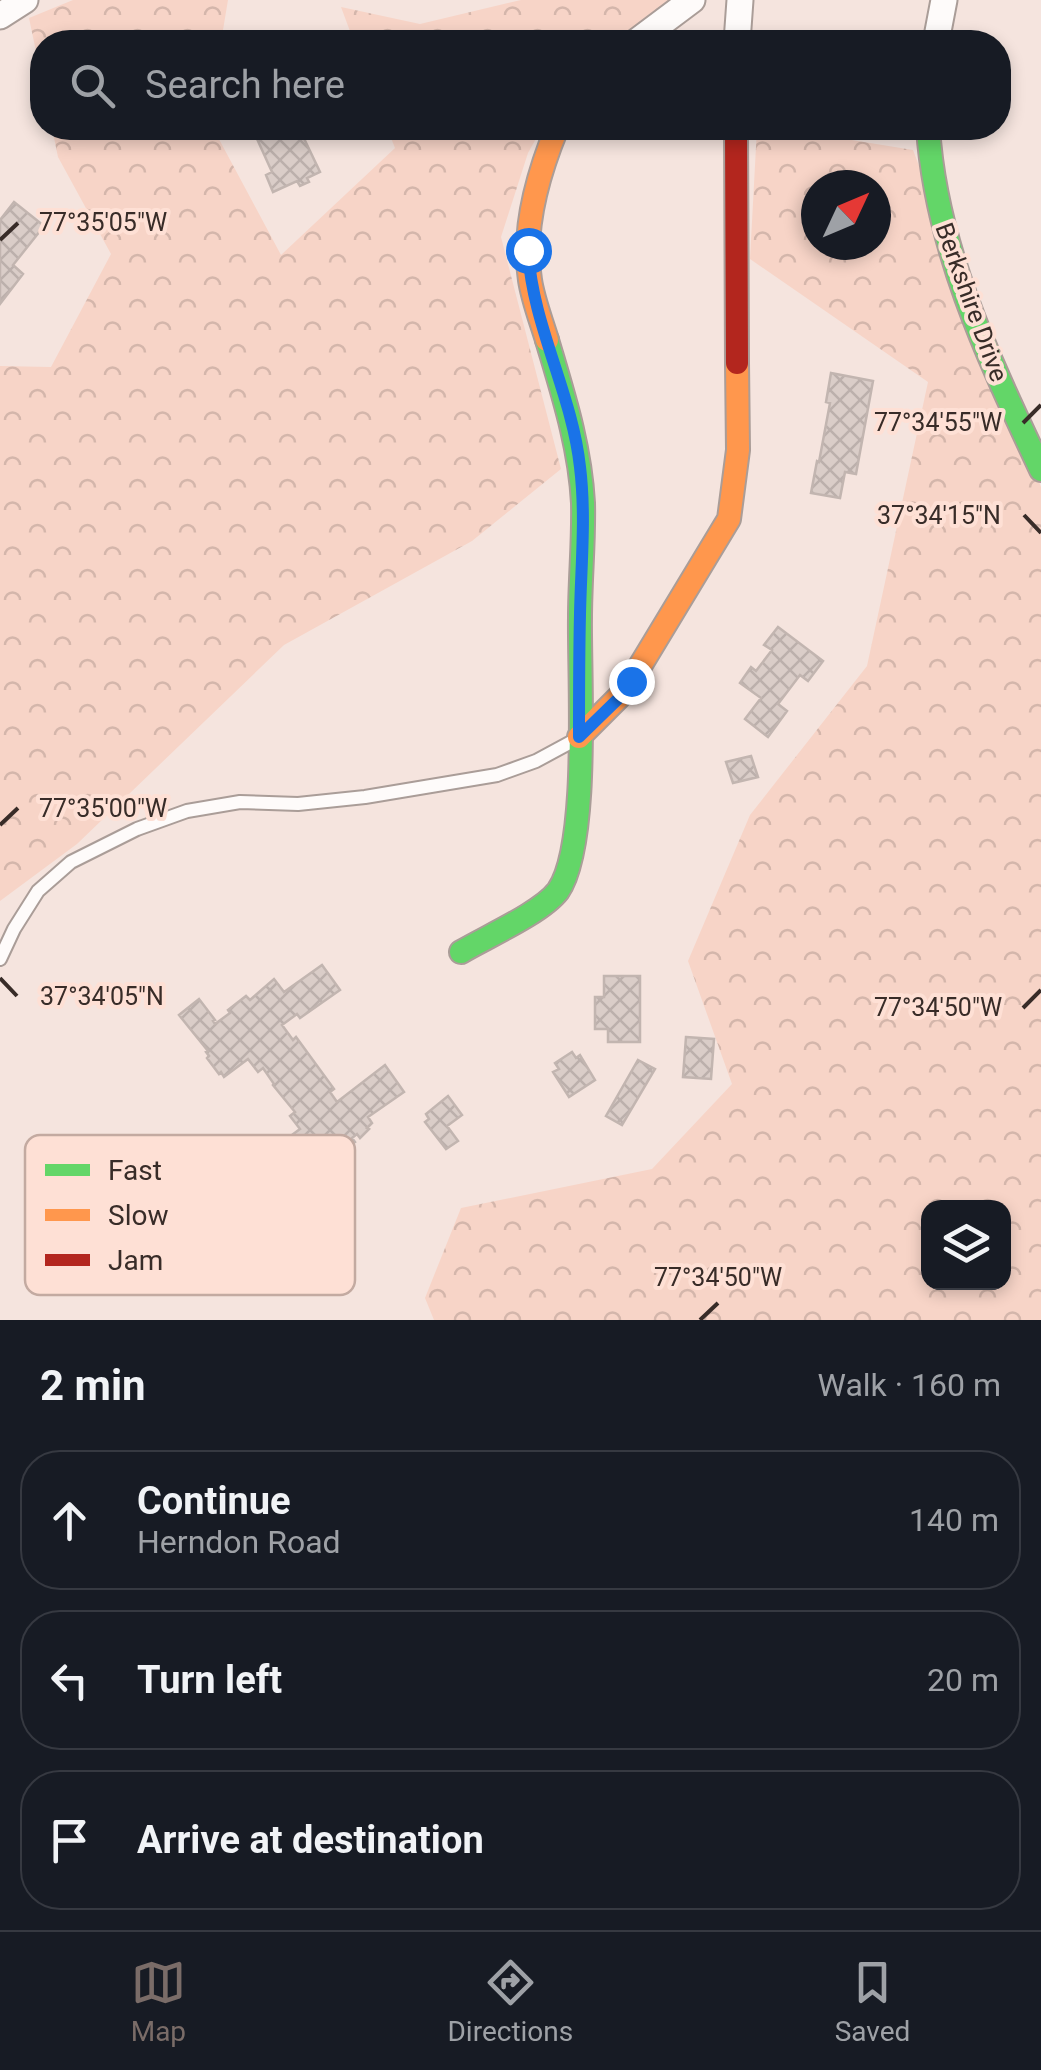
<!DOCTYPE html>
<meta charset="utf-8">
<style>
body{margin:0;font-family:Roboto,sans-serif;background:#20242c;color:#f1f3f6}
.controls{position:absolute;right:30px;bottom:30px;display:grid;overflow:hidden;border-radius:20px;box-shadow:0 5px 15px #0003}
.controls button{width:90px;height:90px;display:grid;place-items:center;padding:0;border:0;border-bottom:2px solid #363941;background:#171b24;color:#f1f3f6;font:50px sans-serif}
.compass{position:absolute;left:801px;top:170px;width:90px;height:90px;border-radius:50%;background:#171b24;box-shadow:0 5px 15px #0003;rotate:46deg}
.stop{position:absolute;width:30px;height:30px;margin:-22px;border:8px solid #1a73e8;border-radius:50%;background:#fff}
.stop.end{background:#1a73e8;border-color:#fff;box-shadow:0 2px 10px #0008}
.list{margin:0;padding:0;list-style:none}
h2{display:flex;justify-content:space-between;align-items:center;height:130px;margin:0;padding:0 40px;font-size:42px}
h2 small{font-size:32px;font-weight:400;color:#9ea1a6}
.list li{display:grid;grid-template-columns:65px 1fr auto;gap:30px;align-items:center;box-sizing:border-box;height:140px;margin:0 20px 20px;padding:0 20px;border:2px solid #363941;border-radius:40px}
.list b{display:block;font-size:38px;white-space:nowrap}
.list p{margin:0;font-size:32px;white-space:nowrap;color:#9ea1a6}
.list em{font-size:32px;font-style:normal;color:#9ea1a6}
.icon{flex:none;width:55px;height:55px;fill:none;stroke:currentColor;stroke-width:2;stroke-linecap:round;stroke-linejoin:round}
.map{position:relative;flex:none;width:1041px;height:1320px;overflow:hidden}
.search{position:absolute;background:#171b24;box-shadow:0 5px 15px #0003;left:30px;right:30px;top:30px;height:110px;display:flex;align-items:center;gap:25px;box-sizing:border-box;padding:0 35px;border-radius:40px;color:#9ea1a6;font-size:38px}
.sheet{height:610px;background:#171b24}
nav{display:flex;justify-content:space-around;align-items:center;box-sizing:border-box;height:140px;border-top:2px solid #363941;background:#171b24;font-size:28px;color:#9ea1a6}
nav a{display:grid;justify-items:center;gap:5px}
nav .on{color:#7a6c68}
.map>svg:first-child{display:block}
.forest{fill:url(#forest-crowns);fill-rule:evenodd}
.building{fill:url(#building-cross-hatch);stroke:#c2b5b0;stroke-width:2.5}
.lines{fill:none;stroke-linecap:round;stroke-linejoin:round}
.lane-casing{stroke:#aa9d98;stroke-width:16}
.street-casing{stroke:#aa9d98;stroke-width:29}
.fast-casing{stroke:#aa9d98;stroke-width:26}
.slow-casing{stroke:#aa9d98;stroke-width:26}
.jam-casing{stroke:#aa9d98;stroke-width:26}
.lane{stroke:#fefbfa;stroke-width:12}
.street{stroke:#fefbfa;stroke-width:25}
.fast{stroke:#63d668;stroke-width:22}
.slow{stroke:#ff974d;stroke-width:22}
.jam{stroke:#b3261e;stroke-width:22}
.route{stroke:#1a73e8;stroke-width:12}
.ticks{fill:none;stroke:#382c28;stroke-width:4}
.labels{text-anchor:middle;stroke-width:8;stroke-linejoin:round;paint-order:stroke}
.street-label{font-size:25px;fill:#382c28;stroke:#fee0d5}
.key{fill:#fee0d5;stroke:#c3aaa1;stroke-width:2.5}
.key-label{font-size:28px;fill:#382c28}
.ticks-label{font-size:25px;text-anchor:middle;fill:#382c28;stroke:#fee0d5;stroke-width:8;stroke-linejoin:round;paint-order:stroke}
</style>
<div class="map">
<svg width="1041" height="1320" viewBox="0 0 1041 1320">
<defs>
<pattern id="forest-crowns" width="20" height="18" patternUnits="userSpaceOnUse" patternTransform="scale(2.5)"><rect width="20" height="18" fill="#f7d4c7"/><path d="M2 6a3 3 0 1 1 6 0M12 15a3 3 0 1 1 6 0" fill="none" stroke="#d4b6ab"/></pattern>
<pattern id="building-cross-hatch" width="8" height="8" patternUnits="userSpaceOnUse" patternTransform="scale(2.5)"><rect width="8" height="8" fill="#dacdc8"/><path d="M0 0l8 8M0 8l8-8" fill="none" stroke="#bcb0ac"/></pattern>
</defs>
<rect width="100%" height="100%" fill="#f5e4de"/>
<path class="forest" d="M73,0H228L221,42H42V80L29,18Z
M521,0H669L617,42H354L341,7L420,24Z
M52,128H213L281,255L395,148L387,128H542L528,153L501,237L561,469L472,541L284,645L77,844L0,901V366L51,367L111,254L58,157Z
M757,128H778L913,150L1041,487V1320H434L425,1298L461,1208L652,1169L732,1084L688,961L750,815L867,666L928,382L750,259ZM816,185H876V245H816ZM928,1208H1004V1282H928Z"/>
<path class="building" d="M247,128H299L320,172L307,178L309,182L300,186L297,181L273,192L266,175L272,172L253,130L249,132Z
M14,202L44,226L13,265L23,274L0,304V220Z
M831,373L873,381L856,474L845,472L840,498L811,493L817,461L819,462L830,403L826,402Z
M778,627L823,661L808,681L800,675L778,704L787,711L768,737L745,719L761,698L740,683L751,667L756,671L772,650L764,645Z
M751,756L758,777L733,783L726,762Z
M322,965L340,990L300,1018L297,1014L282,1025L293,1040L296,1037L334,1089L330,1092L337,1102L385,1065L404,1092L368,1117L372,1123L367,1128L369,1129L360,1138L357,1134L352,1138L355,1142L336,1156L339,1160L306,1183L296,1169L290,1173L273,1149L300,1129L290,1116L295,1112L273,1085L274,1084L263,1068L258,1072L248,1059L224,1077L221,1072L219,1074L207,1058L209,1056L206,1052L208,1051L179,1015L199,999L215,1020L213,1021L215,1024L230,1013L228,1010L246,996L250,1000L274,979L284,992Z
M604,976H640V1042H608V1029H595V997H604Z
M686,1037L714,1039L711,1079L683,1077Z
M572,1052L576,1058L580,1055L595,1080L569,1097L553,1072L559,1069L555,1063Z
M638,1060L655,1069L622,1125L606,1116Z
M448,1096L462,1115L447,1126L458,1141L446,1149L425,1122L429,1119L426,1114Z"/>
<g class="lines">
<defs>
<path id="lane" d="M0,959L14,929L38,891L71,862L137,829L187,811L240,802L298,804L365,797L497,775L536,761L573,741"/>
<path id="street" d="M0,16L25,0
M636,42L692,0
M737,42L740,0
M936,42L944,0"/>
<path id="fast" d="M928,128C936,250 990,361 1041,470
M461,952C486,937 541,913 558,891C590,845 579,677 580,618C580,579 584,541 583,503C580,446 563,394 547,340"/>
<path id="slow" d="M547,340C541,320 533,300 530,280C522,230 538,174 557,128
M579,737L619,697L631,681L729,519L738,450L737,363"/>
<path id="jam" d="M736,128L737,363"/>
</defs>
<use href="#lane" class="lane-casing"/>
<use href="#street" class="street-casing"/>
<use href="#fast" class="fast-casing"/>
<use href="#slow" class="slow-casing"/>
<use href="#jam" class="jam-casing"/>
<use href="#lane" class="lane"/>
<use href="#street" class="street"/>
<use href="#fast" class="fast"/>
<use href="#slow" class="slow"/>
<use href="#jam" class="jam"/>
</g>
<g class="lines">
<path class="route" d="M528,250C532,325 572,393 580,467C586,516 581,565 580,614C579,655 579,696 579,737L619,698L631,681"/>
</g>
<path class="ticks" d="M0,240L18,223M1023,423L1041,405M1024,515L1041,533M0,825L18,808M0,978L17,996M1023,1008L1041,990M700,1320L718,1303"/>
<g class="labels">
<g class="street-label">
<text transform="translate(972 302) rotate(70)" y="9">Berkshire Drive</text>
</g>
</g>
<rect x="25" y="1135" width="330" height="160" rx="15" class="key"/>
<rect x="45" y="1164" width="45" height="12" fill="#63d668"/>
<rect x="45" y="1209" width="45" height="12" fill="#ff974d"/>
<rect x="45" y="1254" width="45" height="12" fill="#b3261e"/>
<g class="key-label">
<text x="108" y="1180">Fast</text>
<text x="108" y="1225">Slow</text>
<text x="108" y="1270">Jam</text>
</g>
<g class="ticks-label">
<text x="103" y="231">77°35'05"W</text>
<text x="938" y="431">77°34'55"W</text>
<text x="939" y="524">37°34'15"N</text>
<text x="103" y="817">77°35'00"W</text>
<text x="102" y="1005">37°34'05"N</text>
<text x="938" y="1016">77°34'50"W</text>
<text x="718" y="1286">77°34'50"W</text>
</g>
</svg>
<div class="controls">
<button><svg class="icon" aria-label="layers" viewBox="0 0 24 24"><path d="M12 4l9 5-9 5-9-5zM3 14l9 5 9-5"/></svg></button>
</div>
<svg class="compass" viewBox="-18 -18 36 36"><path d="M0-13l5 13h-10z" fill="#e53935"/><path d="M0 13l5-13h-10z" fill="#9ea1a6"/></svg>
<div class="stop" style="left:528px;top:250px"></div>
<div class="stop end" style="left:631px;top:681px"></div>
<div class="search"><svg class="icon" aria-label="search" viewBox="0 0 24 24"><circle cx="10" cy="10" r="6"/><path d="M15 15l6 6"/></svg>Search here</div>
</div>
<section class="sheet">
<h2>2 min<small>Walk · 160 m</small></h2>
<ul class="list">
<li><svg class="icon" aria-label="ahead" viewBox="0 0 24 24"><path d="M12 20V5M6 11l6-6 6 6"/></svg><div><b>Continue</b><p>Herndon Road</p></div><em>140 m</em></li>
<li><svg class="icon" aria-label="left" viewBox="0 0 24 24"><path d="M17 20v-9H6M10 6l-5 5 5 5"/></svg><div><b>Turn left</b></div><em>20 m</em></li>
<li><svg class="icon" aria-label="arrive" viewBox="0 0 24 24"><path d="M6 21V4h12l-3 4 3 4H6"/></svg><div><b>Arrive at destination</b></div></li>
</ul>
</section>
<nav>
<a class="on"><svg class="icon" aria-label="map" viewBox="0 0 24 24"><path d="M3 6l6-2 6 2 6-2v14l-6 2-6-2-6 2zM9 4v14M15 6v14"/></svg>Map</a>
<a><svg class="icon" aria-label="directions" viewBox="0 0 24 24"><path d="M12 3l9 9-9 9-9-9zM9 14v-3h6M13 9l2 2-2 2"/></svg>Directions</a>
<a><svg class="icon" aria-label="saved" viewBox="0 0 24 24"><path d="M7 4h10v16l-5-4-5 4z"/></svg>Saved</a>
</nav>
